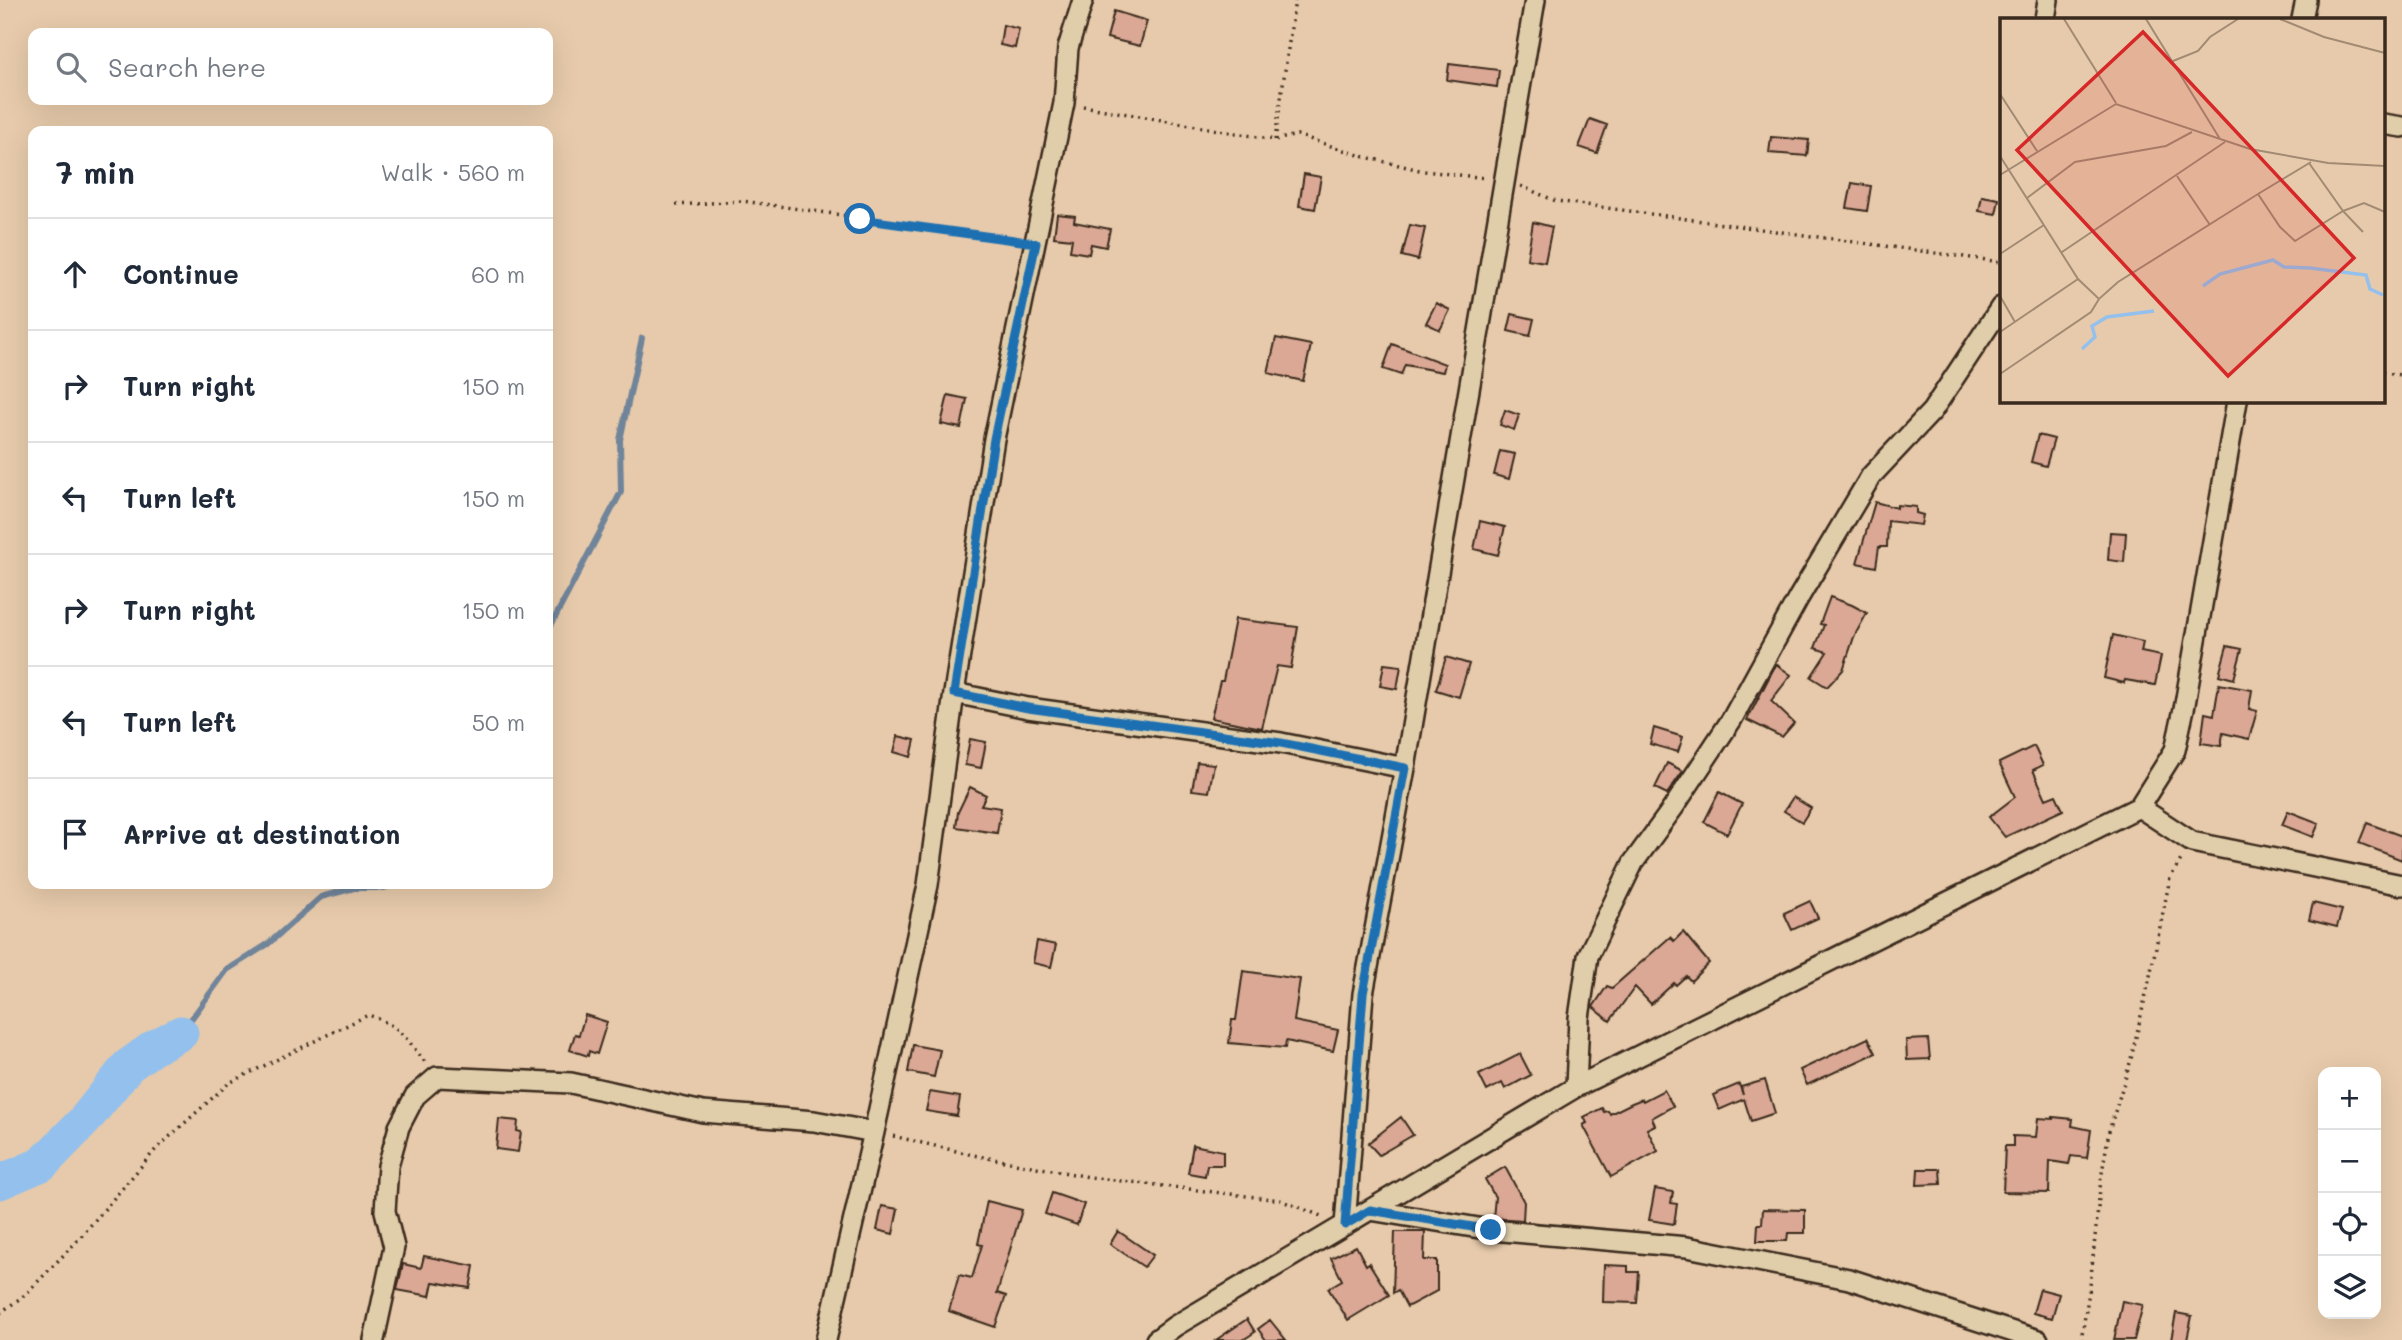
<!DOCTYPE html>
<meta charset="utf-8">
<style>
body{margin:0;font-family:Mali,sans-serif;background:#f6f6f7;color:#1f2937}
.controls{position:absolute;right:21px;bottom:21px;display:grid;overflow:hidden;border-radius:14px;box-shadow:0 7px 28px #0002}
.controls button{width:63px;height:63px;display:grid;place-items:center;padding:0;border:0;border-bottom:2px solid #e0e1e3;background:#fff;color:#1f2937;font:35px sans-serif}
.stop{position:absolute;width:21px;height:21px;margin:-16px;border:5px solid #1f6fb2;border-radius:50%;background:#fff}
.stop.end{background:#1f6fb2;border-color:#fff;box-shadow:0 2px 7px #0008}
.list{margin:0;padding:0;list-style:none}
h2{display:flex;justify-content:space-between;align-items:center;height:91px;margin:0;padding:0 28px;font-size:30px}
h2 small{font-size:23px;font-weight:400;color:#747a83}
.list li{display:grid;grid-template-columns:46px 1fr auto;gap:21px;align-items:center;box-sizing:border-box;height:112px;padding:0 28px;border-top:2px solid #e0e1e3}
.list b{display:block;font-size:26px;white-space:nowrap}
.list em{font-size:23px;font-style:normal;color:#747a83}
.icon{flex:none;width:38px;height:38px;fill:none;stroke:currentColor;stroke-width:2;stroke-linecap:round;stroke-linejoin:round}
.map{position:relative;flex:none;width:2402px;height:1340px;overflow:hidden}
.search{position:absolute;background:#fff;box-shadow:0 7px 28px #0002;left:28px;top:28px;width:525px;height:77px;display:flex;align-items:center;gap:18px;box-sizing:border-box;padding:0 24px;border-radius:14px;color:#747a83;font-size:26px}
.panel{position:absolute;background:#fff;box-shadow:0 7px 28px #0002;left:28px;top:126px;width:525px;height:763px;border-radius:14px}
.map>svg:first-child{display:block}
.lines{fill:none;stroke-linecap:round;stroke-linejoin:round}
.stream{stroke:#70849a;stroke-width:6}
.river{stroke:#93c0ed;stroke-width:35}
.building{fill:#daa895;stroke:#3b2a1e;stroke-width:2}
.minor-casing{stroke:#3b2a1e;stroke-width:24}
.path{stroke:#3b2a1e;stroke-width:3.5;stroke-dasharray:2 5;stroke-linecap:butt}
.minor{stroke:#e0ceab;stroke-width:19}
.route{stroke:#1f6fb2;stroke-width:9}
.inset-river{fill:none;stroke:#93c0ed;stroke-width:3.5}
.inset-road{fill:none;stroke:#a28a73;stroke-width:2}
.view{fill:#d62828;fill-opacity:0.15;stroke:#d62828;stroke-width:3.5}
.inset-edge{fill:none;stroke:#3b2a1e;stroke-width:3.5}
</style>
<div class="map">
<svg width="2402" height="1340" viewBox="0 0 2402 1340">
<rect width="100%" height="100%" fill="#e7caab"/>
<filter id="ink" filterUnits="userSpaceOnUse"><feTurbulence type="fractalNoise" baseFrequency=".0143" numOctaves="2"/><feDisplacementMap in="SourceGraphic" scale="14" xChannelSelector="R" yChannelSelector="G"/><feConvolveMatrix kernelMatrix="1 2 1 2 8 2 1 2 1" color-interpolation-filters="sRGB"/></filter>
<g filter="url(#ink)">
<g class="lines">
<path class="stream" d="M548,631L621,492L620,440L642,338
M181,1033L227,970L268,944L321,897L354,888H383L397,884"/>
<path class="river" d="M0,1182L42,1164L84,1121L128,1066L153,1048L181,1033"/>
</g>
<path class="building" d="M1114,11L1147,21L1140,46L1107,38Z
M1003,25L1019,29L1015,48L1000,45Z
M1449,64L1499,70L1497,87L1447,80Z
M1590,119L1607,125L1597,153L1579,147Z
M1771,137L1809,140L1807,156L1769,153Z
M1304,174L1321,177L1315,209L1299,206Z
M1852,183L1871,186L1867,211L1847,208Z
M1982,196L1999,199L1996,214L1979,211Z
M1057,214L1075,216L1074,222L1110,229L1106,247L1091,244L1089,254L1070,251L1072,239L1054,237Z
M1533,222L1552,227L1545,262L1527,259Z
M1410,225L1425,228L1418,260L1402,256Z
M1436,303L1450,310L1440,330L1426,323Z
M1512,314L1534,319L1530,336L1508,331Z
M1276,338L1311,345L1303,381L1268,373Z
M1392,344L1445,364L1443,372L1405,365L1401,375L1383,369Z
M948,395L967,399L961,428L941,424Z
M1505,410L1519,415L1514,430L1500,425Z
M2038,435L2054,439L2046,466L2031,462Z
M1500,451L1515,454L1509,479L1494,475Z
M1875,502L1897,508V505L1916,507V513L1923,515L1921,525L1888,521L1887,547H1879L1876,567L1857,563Z
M1480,521L1505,527L1498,555L1474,549Z
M2110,532L2126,533L2124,562L2108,560Z
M1830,597L1852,605L1867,613L1854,637L1843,670L1827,687L1811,677L1827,652L1815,648L1824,625L1820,624Z
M1235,619L1298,627L1291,668L1277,666L1262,728L1211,718L1220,681H1223Z
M2113,635L2143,642L2141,652L2161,656L2155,685L2125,680L2124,683L2104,678Z
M2227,646L2242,649L2234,679L2219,675Z
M1446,657L1469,664L1459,697L1436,690Z
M1384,664L1401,666L1397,689L1380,686Z
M1776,664L1791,675L1771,701L1794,723L1782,737L1747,720Z
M2219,684L2252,690L2249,709L2257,711L2249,739L2223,733L2221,746L2201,743L2205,713L2214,715Z
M1654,728L1683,737L1678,752L1650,744Z
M898,736L915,740L911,757L894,752Z
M970,739L986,742L981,768L965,765Z
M2034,746L2043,765L2033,770L2046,799L2056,795L2063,810L2005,837L1989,817L2015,797L1999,763Z
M1197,762L1214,764L1209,792L1192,790Z
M1667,763L1683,771L1667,794L1655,788Z
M970,787L986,795L981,805L1001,808L997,833L956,827L958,812Z
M1719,792L1742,804L1727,834L1704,822Z
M1793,797L1811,808L1802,822L1784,811Z
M2288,811L2319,823L2313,837L2282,825Z
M2367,823L2402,836V860L2359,843Z
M1810,901L1818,918L1792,930L1784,913Z
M2313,903L2342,910L2337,927L2309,920Z
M1683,932L1709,963L1691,981L1686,976L1676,985L1674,983L1651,1004L1635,987L1610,1021L1593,1007L1607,986L1612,988L1670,937L1674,941Z
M1037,941L1056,945L1051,967L1033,963Z
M1243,971L1300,979L1294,1021L1338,1030L1333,1051L1286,1041L1285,1048L1229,1043L1232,1020H1236Z
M585,1015L607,1022L597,1054L589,1051L588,1056L570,1050L575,1034L579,1035Z
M1868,1038L1876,1053L1807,1085L1800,1070Z
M1928,1039L1930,1059L1907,1060L1906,1040Z
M913,1045L940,1050L934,1077L908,1072Z
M1520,1054L1531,1075L1505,1089L1502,1083L1487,1091L1479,1075Z
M1765,1080L1775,1113L1751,1121L1744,1099L1719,1110L1713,1095L1739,1084L1743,1095L1741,1087Z
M1664,1090L1673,1106L1652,1118L1655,1125L1647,1129L1658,1151L1611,1177L1583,1125L1587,1123L1584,1117L1602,1108L1604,1112L1608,1111L1610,1114L1632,1103L1642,1099L1643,1101Z
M930,1092L960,1097L957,1116L926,1111Z
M1401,1117L1413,1135L1379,1155L1368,1143Z
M2053,1117L2073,1119L2072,1126L2091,1130L2087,1158L2071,1156L2069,1164L2050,1161L2049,1193L2003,1192L2005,1146H2013V1136L2036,1137L2038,1118L2053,1119Z
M499,1119L518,1121L517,1131L521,1132L518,1152L496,1149Z
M1193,1145L1223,1151V1165H1207L1205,1176L1188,1173Z
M1505,1167L1524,1202L1523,1220L1493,1218L1495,1197L1485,1179Z
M1918,1169H1940L1941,1184L1917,1185Z
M1655,1189L1673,1192L1671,1203L1677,1204L1674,1224L1649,1220Z
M1052,1193L1084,1204L1077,1225L1045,1214Z
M987,1201L1022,1210L997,1293L1006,1296L995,1327L949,1311L959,1275L972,1278L982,1245L978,1244Z
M882,1206L898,1209L893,1234L877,1230Z
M1763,1209L1805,1210V1233H1788L1787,1241H1757L1758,1224H1762Z
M1118,1231L1153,1255L1144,1267L1110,1244Z
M1395,1232H1425L1424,1260H1437V1291L1407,1307L1398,1290L1393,1293Z
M1356,1246L1366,1265L1369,1263L1389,1295L1348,1320L1328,1288L1342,1280L1331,1258Z
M424,1256L474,1266L470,1288L433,1282L430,1296L397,1290L403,1264L421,1268Z
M1604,1265L1628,1266V1272H1639L1637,1303L1603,1302Z
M2040,1289L2059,1294L2052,1318L2033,1313Z
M2122,1301L2143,1305L2134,1340H2114Z
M2176,1313L2192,1316L2187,1340H2171Z
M1247,1319L1255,1332L1243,1340H1216Z
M1270,1320L1286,1340H1266L1258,1329Z"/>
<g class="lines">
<defs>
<path id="minor" d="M2045,19L2048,0
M2302,19L2306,0
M2383,124L2402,127
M954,693L1028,708L1281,743L1405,768
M2139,807L2192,842L2402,885
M1576,1087L1579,1018L1588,956L1633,863L1673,808L1732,719L1799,597L1871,476L1932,411L2001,307
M874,1132L928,885L954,693L994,439L1064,103L1068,48L1083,0
M1370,1210L1491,1230L1687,1247L1849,1279L2038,1340
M1345,1225L1363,994L1405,768L1535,0
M374,1340L394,1247L385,1211L388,1166L399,1127L415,1096L437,1077L571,1083L703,1112L814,1121L874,1132L826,1340
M1156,1340L1175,1326L1576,1087L2139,807L2175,750L2185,704L2237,401"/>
</defs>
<use href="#minor" class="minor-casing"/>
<path class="path" d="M1083,106L1275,140L1297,135L1365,157L1424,171L1486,178
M1275,140L1295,0
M1521,186L1556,201L2001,262
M676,205L743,201L1016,240
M2383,373L2402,375
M893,1136L973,1155L1089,1177L1280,1200L1321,1216
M0,1313L26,1294L78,1240L156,1149L229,1083L368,1015C399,1025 406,1038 425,1062
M2081,1340L2090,1286L2101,1179L2109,1131L2130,1063L2149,981L2170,878L2182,858"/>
<use href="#minor" class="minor"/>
</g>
</g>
<g class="lines" filter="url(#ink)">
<path class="route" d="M860,219L1036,243L994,439L954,693L1028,708L1281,743L1405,768L1363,994L1345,1225L1370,1210L1491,1230"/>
</g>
<g transform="translate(2000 18)">
<rect width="385" height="385" fill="#e7caab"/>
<path class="inset-river" d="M310,250L366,257L370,271L383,277M203,268L220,256L273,242L284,249L310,250M82,331L95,319L92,308L107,299L154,293"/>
<path class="inset-road" d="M64,1L116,85M146,1L220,121M280,1L324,19L385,35M173,43L198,33L210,19L238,1M0,76L37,133M0,138L78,261L99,281L118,264L258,176M311,144L258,176L280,209L295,223L343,193L363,214M309,145L343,193L364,185L385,194M0,157L116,86L250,131L328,145L385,148M177,158L210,207M27,180L75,144L166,128L192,114M62,234L225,124M0,236L44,207M0,278L15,304M0,314L78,261M0,356L91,294L99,281"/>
<path class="view" d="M143,14L354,240L228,358L17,132Z"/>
<rect width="385" height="385" class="inset-edge"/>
</g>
</svg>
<div class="controls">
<button>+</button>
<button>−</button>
<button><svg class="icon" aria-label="locate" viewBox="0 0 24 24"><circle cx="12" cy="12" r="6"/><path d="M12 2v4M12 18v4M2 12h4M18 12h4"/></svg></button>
<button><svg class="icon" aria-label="layers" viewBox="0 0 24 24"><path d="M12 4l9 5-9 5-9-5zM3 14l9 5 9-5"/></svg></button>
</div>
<div class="stop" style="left:860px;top:219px"></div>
<div class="stop end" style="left:1491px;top:1230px"></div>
<div class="search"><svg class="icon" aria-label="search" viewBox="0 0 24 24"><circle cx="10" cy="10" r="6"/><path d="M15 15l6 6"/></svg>Search here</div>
<section class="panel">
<h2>7 min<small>Walk · 560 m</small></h2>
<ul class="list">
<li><svg class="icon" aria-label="ahead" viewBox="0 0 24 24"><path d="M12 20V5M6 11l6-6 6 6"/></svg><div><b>Continue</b></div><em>60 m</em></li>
<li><svg class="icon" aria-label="right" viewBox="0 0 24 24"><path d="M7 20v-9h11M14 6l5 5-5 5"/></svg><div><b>Turn right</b></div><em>150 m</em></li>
<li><svg class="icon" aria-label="left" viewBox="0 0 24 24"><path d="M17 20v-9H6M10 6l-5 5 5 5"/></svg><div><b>Turn left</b></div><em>150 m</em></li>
<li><svg class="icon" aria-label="right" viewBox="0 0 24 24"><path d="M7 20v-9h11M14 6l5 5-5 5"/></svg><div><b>Turn right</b></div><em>150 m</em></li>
<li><svg class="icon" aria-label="left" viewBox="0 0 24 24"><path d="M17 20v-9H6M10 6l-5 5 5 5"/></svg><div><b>Turn left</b></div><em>50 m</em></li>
<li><svg class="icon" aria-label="arrive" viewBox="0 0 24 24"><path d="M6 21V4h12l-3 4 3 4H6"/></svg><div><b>Arrive at destination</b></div></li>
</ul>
</section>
</div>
